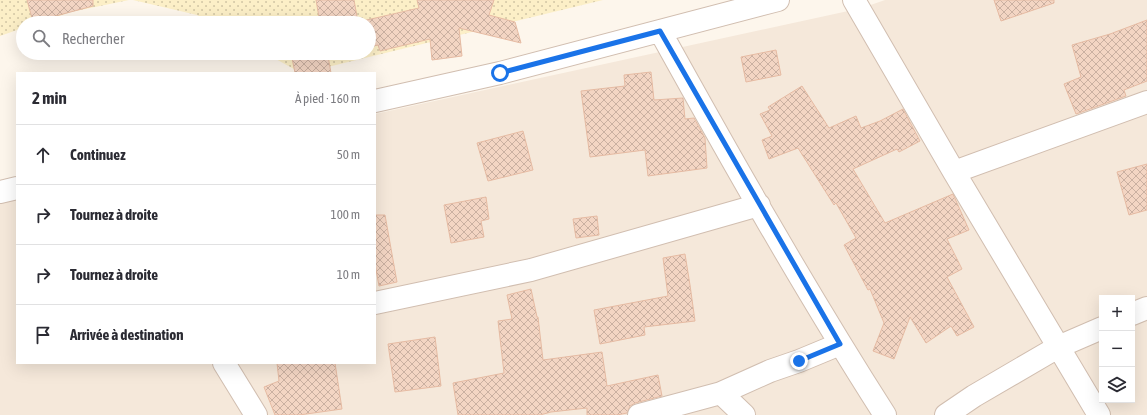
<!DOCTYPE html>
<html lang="fr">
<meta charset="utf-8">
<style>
body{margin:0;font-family:"Asap Condensed",sans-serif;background:#f2f2f3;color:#2b2b33}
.controls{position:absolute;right:12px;bottom:12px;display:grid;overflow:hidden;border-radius:0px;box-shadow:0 4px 16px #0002}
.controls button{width:36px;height:36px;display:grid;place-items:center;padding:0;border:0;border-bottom:1px solid #e1e1e2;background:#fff;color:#2b2b33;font:20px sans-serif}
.stop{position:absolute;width:12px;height:12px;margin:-9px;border:3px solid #1a73e8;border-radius:50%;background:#fff}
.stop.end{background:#1a73e8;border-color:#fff;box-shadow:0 1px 4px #0008}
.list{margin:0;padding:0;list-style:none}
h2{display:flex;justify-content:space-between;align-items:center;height:52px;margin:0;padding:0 16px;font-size:17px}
h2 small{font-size:13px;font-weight:400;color:#7c7c81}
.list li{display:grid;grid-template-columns:26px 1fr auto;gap:12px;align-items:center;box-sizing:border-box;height:60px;padding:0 16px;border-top:1px solid #e1e1e2}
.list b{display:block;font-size:15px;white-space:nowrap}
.list em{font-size:13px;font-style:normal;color:#7c7c81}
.icon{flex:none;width:22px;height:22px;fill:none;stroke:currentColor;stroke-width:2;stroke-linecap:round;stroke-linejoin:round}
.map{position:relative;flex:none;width:1147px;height:415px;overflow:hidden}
.search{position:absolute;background:#fff;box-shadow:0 4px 16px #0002;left:16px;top:16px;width:360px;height:44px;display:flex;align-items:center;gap:10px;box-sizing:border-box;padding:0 14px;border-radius:22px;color:#7c7c81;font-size:15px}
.panel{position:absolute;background:#fff;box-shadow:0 4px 16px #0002;left:16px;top:72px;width:360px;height:292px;border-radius:0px}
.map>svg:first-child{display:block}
.residential{fill:#f5e8da;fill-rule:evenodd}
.sand{fill:url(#sand-dots)}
.building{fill:url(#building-cross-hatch);stroke:#e6bba3}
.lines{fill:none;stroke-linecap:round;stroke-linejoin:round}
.minor-casing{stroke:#d1beb0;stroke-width:24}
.minor{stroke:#fff;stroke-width:22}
.route{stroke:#1a73e8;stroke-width:5}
</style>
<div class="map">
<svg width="1147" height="415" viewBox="0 0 1147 415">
<defs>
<pattern id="sand-dots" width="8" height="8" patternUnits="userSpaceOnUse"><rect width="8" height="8" fill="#fcefc7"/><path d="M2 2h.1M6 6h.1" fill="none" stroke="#d1c5a4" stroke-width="1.8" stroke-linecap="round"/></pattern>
<pattern id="building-cross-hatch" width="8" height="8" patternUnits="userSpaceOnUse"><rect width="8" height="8" fill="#f3d5c3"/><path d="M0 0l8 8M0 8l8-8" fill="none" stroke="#cab0a1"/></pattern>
</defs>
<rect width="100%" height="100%" fill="#fdf6ec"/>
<path class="residential" d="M885,0H1147V415H0V196L17,193V363H375V114L862,8ZM1102,298H1132V400H1102Z"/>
<path class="sand" d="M0,0H129L71,12L38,23H23V28L0,36Z
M133,0H603L303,73H301L265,53H369V23H211L197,15Z"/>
<path class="building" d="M27,0H93V6L33,22Z
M316,0H354L358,22L419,8L417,0H494L489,15L515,22L521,43L459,28L462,56L432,60L430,39L380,51L378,45L369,47V23H320Z
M994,0H1054V3L1001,21Z
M1147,20V81L1124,90L1126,96L1076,114L1064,84L1081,77L1072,45L1110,34Z
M776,50L781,75L746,82L741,57Z
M291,53H341L328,56L331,73H295Z
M651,72L654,100L683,98L685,119L694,118L705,138L707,168L648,176L645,150L590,157L581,91L625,86L624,75Z
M802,86L829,128L856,116L861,128L880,121L903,109L920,141L899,152L897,149L853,169L885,223L953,194L969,230L947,239L962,269L947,277L974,327L957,336L951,326L926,343L910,317L894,359L873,351L884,323L870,289L868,290L844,245L856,238L836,203L834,205L798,148L769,159L762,140L772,136L760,114L770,110L768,107Z
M523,131L533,170L488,181L477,143Z
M1147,164V210L1129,215L1117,172Z
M486,197L489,219L481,221L484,237L451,243L444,205Z
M375,215H385L397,282L379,286L375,264Z
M597,216L599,235L576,238L573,219Z
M685,254L690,285L695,321L644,327L645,335L600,344L594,310L668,296L663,258Z
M531,289L537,317H538L543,360L602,352L607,386L658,375L662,396L635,403L630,406L627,413L617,415H587V408L551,412L540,415H458L453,383L504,373L498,321L512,319L507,295Z
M435,337L441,386L395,392L388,344Z
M277,363H335L342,409L299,415H275L264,387L279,381Z"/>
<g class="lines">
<defs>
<path id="minor" d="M854,0L954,172L1099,415
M660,31C732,161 805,290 885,415
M375,101L500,73L778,0
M954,172L1147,102
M0,192L17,188
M375,303L531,270L759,205
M1132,314L1147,308
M224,363L256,415
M721,393L744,415
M639,415L721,393L770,371L799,361L840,344
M946,415L974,396L1058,347L1102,328"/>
</defs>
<use href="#minor" class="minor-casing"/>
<use href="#minor" class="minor"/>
</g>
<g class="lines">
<path class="route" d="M500,73L660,31L840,344L799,361"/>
</g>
</svg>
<div class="controls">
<button>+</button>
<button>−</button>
<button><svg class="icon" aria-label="layers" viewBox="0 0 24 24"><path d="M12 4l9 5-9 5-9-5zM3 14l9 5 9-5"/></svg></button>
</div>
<div class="stop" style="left:500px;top:73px"></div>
<div class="stop end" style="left:799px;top:361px"></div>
<div class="search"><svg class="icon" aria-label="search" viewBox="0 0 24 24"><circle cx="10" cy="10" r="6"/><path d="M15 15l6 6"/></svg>Rechercher</div>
<section class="panel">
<h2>2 min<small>À pied · 160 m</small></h2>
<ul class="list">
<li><svg class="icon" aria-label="ahead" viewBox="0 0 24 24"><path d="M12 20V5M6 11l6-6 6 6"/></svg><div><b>Continuez</b></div><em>50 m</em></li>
<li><svg class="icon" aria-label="right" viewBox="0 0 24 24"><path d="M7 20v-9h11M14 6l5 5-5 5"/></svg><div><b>Tournez à droite</b></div><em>100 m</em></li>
<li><svg class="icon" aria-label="right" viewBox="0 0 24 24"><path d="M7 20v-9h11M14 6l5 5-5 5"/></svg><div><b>Tournez à droite</b></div><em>10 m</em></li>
<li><svg class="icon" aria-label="arrive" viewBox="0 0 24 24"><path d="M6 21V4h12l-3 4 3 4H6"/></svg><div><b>Arrivée à destination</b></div></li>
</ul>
</section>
</div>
